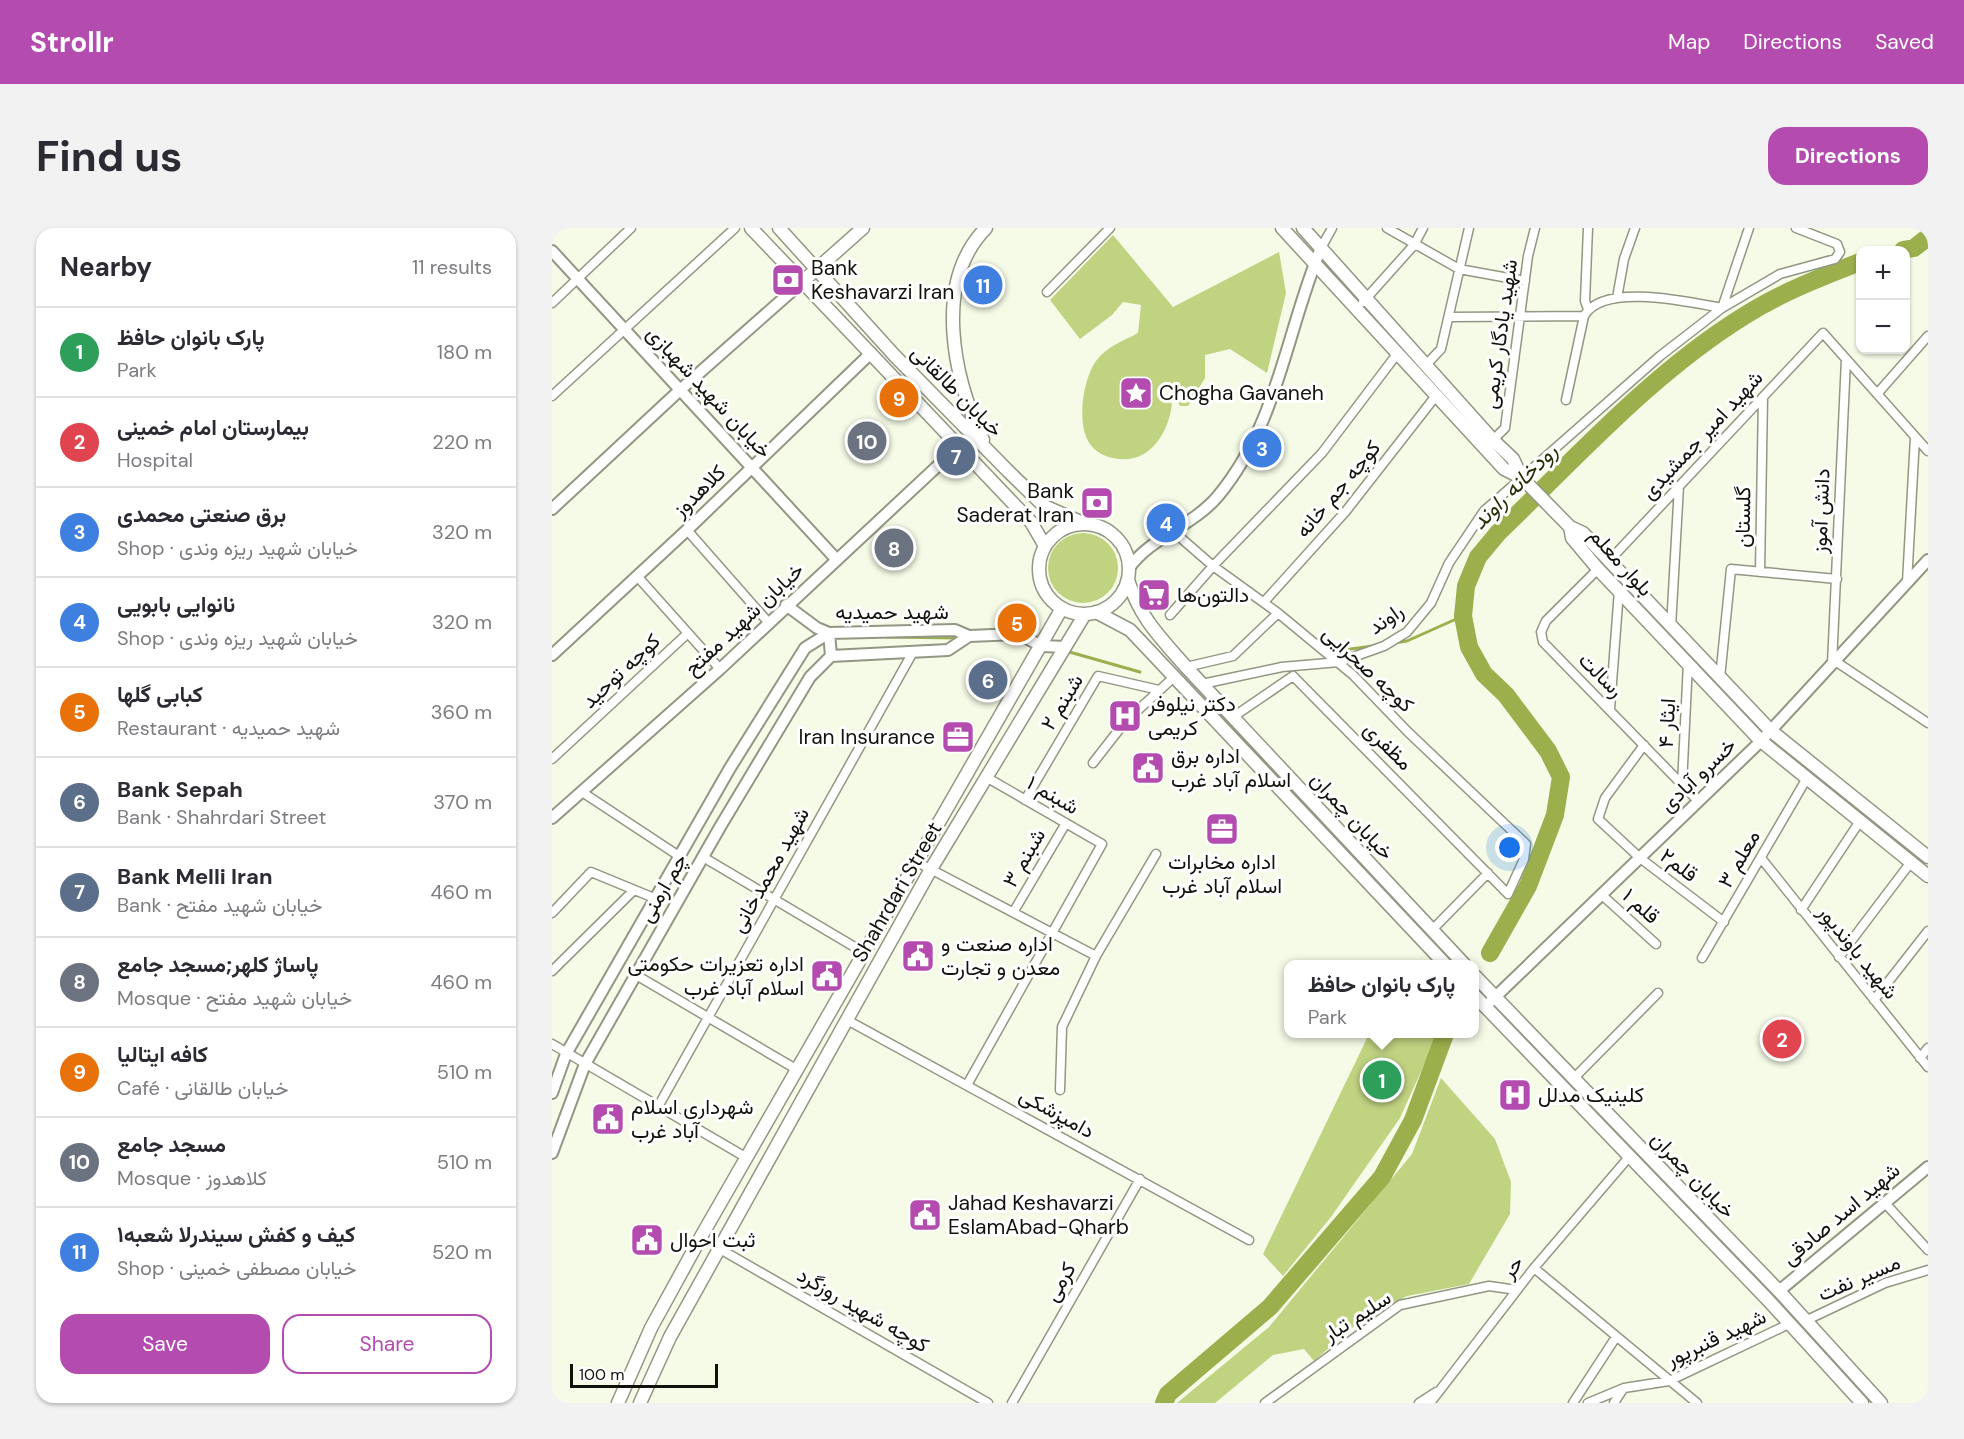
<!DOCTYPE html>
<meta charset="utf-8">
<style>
body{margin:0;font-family:"DM Sans",Vazirmatn,sans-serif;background:#f2f2f3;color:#2b2b33}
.controls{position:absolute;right:18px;top:18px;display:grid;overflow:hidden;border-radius:12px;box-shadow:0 2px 4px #0004}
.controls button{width:54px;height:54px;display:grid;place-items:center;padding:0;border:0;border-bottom:2px solid #e1e1e2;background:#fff;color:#2b2b33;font:30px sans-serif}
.scale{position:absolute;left:18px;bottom:15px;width:148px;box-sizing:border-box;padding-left:6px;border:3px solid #11120c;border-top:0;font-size:16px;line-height:21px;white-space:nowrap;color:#11120c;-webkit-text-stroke:4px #fff;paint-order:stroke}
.you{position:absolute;left:958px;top:620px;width:21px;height:21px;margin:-15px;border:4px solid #fff;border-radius:50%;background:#1a73e8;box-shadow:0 0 0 9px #1a73e833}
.badge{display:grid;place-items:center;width:39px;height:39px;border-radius:50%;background:#b44caf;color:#fff;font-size:20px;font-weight:700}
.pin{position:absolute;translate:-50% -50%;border:3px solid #fff;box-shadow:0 2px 6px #0006}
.popup{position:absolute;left:732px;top:732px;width:195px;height:78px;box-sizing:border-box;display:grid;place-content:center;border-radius:12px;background:#fff;filter:drop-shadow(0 2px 4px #0005);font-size:20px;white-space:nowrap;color:#7c7c81}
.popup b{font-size:22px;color:#2b2b33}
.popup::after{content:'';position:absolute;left:50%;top:100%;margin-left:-12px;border:12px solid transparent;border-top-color:#fff}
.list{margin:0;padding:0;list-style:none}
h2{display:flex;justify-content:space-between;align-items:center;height:78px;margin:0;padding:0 24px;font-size:26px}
h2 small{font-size:20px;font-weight:400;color:#7c7c81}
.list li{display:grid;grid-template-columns:39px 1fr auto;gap:18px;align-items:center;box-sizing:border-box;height:90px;padding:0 24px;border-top:2px solid #e1e1e2}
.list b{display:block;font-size:22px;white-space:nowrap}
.list p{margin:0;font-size:20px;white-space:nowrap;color:#7c7c81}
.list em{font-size:20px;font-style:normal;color:#7c7c81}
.actions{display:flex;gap:12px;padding:18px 24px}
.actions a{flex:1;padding:14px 0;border:2px solid #b44caf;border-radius:18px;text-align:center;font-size:21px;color:#b44caf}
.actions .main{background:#b44caf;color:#fff}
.map{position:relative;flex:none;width:1376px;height:1175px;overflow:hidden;border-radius:18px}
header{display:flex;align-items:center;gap:36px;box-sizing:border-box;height:84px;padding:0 30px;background:#b44caf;color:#fff}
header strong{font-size:28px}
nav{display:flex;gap:33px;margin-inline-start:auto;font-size:21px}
.intro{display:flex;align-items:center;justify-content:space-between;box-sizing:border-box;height:144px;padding:0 36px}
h1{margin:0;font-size:42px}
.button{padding:15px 27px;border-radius:18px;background:#b44caf;color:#fff;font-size:21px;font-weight:700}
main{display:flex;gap:36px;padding:0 36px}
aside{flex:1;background:#fff;border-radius:18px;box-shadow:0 2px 4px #0004}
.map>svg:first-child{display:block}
.green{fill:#c0d381}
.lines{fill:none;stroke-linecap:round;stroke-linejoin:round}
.stream{stroke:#9baf4c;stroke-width:3}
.river{stroke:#9baf4c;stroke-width:18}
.minor-casing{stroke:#929784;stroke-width:11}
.tertiary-casing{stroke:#929784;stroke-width:14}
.secondary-casing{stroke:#929784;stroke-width:15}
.minor{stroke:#fff;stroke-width:8}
.tertiary{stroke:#fff;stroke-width:10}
.secondary{stroke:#fff;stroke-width:12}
.labels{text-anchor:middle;stroke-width:6;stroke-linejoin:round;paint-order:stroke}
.poi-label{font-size:21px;fill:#11120c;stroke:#fff;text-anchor:start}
.street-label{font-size:21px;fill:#11120c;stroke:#fff}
.water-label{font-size:22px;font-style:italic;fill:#272e04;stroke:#fff}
</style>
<header>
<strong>Strollr</strong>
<nav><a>Map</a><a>Directions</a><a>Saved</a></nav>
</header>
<div class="intro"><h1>Find us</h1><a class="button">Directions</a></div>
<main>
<aside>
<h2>Nearby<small>11 results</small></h2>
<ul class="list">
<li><span class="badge" style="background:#2e9e5b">1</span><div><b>پارک بانوان حافظ</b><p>Park</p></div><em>180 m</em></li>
<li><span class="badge" style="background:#e0444e">2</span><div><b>بیمارستان امام خمینی</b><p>Hospital</p></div><em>220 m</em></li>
<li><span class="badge" style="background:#3f7fe0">3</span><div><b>برق صنعتی محمدی</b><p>Shop · خیابان شهید ریزه وندی</p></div><em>320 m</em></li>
<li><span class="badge" style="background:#3f7fe0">4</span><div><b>نانوایی بابویی</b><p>Shop · خیابان شهید ریزه وندی</p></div><em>320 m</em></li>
<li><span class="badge" style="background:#e8710a">5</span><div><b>کبابی گلها</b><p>Restaurant · شهید حمیدیه</p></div><em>360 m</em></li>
<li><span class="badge" style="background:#5c6f8a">6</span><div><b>Bank Sepah</b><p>Bank · Shahrdari Street</p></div><em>370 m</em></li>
<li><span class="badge" style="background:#5c6f8a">7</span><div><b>Bank Melli Iran</b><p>Bank · خیابان شهید مفتح</p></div><em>460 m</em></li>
<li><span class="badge" style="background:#6b7280">8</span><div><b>پاساژ کلهر;مسجد جامع</b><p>Mosque · خیابان شهید مفتح</p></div><em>460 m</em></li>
<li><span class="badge" style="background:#e8710a">9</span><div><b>کافه ایتالیا</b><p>Café · خیابان طالقانی</p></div><em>510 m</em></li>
<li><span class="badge" style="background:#6b7280">10</span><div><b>مسجد جامع</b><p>Mosque · کلاهدوز</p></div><em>510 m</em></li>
<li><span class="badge" style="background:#3f7fe0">11</span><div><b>کیف و کفش سیندرلا شعبه۱</b><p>Shop · خیابان مصطفی خمینی</p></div><em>520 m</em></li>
</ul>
<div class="actions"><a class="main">Save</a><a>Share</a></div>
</aside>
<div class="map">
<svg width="1376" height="1175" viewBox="0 0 1376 1175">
<rect width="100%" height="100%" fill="#f6fbe7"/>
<path class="green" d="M561,7L621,79L727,24L734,65L715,145L678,121L653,127V150L636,178H628L618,158L605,163L620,176C616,208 595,238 561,230C551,228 544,224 538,216C524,197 531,151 544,133C555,118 571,113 586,105L589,77L571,74L560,87L528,111L498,72Z
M496 340a35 35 0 1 1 70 0a35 35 0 1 1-70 0Z
M817,806H886L848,890L779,989L731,1048L711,1026Z
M889,850L943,911L959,954L958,986L917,1056L855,1068L809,1092L762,1133L752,1121L721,1127L663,1175H625L717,1099L860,926Z"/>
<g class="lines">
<path class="stream" d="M335,409L406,410
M842,415L855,413L911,388
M514,423L588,444
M784,423L821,418"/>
<path class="river" d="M1351,22L1362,20L1376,9
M938,725L976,658L1003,587L1009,549L996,523L954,467L932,446L917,419L911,388L914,358L926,329L946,305C1024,230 1100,145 1192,88C1228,65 1269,49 1308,34
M612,1175L616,1166L718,1079L830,949L861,892L893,806"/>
<defs>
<path id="minor" d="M835,0L907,41L973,53
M769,20L780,0
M495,64L558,0
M1065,70L1072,31L1083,0
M811,74L862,17L871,0
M0,75L79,0
M1036,81L1033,73L1036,0
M898,89L1032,88
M873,138L889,121L917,0
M1325,166L1376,108
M0,168L183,0
M1014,172L1032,88C1051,54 1137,74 1170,80L1197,0
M941,212L953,200L976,28L983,0
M135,302L216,394
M622,304L661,338L726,385L801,447L856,504L974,616L972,631L956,666L741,448L681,489
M1056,334L1271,105L1376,223
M1046,341L994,393L989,404L991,414L1147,574
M1208,344L1211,169
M85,348L168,441
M1355,355L1363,209
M712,374L794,283L883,169
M618,387L661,338L770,225L845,126
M1119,399L1127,258
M1283,433L1376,495
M1280,436L1294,131
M634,439L681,428L726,385
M1168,450L1179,341L1285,351
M650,456L730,439L787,434L832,418L855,404L879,375L897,335L932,283L1108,128L1170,80L1228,46L1283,31L1288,24L1285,16L1244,0
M1058,481L1067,362
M1092,517L1053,570L1046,591L1088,630L1172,694
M0,531L136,405
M541,535L573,494L622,449
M1130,557L1136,435
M30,564L127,628
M473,572L546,448L607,462
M151,629L311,724
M1209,630L1376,839
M363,633L544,728
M1050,667L1104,716
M1249,682L1308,593
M462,683L514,595
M0,685L39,644L102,670
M880,702L936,645
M1287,729L1359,634
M1150,730L1255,550
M0,743L82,662
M84,747L244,841
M1322,772L1376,703
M295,792L697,1012
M0,816L195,930
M1368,830L1376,820
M1022,850L1106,765
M415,857L550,616L434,549
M508,862L510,799L544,728L604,626
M107,877L361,424
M1333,975L1376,1022
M168,1021L436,1175
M982,1040L1145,1175
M1253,1093L1333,1055L1376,1042
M460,1175L588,951
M713,1175L848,1077L937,1058L965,1062
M867,1175L884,1164
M878,1175L982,1040L1077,929
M1021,1175L1064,1109
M1036,1175L1072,1160L1117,1153L1237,1096
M1062,1175L1071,1161"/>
<path id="tertiary" d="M0,23L285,332
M0,281L128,162L249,55
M577,340C599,309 641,298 666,268C726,196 734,104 769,20
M234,377L265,400L277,405L403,402L417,408L466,406L490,418L513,419
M277,405L279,428
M0,427L135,302L319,125
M279,428L396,422L417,408
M0,590L168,441L407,218
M937,775L1209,513L1376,332
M0,865L14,826L178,540L253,420L277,405
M0,925L33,836L168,599L258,449L279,428
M1227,1063L1376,939"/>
<path id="secondary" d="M199,0L479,294L493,318
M227,0L343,128L456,243L492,278L531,295
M730,0L952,241L970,250
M751,0L941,212L961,231L970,250L1018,299L1031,305L1218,502L1376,629
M249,55L311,0
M431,212C402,151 380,55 434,0
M487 341a45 45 0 1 1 90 0a45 45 0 1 1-90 0Z
M1018,299L1020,310L1046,341L1209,513L1376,648
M576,352C588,390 608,409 634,439L912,736
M544,384L578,402L893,736
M923,748L1227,1063L1329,1175
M923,768L1216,1072L1310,1175
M66,1175L99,1100L150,1007L510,380
M88,1175L118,1109L379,641L533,386"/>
</defs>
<use href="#minor" class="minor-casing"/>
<use href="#tertiary" class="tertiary-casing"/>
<use href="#secondary" class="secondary-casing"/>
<use href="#minor" class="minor"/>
<use href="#tertiary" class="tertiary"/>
<use href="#secondary" class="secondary"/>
</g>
<defs>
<symbol id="bank-square" viewBox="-11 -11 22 22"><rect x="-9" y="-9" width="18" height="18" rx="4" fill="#b44caf" stroke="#fff"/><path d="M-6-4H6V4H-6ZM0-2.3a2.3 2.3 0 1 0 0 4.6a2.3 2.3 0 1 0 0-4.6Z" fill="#fff"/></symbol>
<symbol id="sight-square" viewBox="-11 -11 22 22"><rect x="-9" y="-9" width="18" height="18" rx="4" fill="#b44caf" stroke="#fff"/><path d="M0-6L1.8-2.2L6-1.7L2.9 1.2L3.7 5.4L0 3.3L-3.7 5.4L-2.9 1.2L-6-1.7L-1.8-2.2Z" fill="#fff"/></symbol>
<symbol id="supermarket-square" viewBox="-11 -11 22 22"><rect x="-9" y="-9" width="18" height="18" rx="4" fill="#b44caf" stroke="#fff"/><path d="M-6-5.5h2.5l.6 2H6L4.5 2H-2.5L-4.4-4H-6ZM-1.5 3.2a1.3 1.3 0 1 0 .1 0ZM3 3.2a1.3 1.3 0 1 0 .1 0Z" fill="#fff"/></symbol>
<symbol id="hospital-square" viewBox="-11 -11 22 22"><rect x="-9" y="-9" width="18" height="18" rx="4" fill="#b44caf" stroke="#fff"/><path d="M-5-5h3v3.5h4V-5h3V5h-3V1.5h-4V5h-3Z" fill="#fff"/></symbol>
<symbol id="office-square" viewBox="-11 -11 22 22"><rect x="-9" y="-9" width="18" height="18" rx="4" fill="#b44caf" stroke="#fff"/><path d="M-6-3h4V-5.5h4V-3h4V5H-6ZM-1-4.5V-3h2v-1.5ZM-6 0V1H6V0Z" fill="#fff"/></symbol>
<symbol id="civic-square" viewBox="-11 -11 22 22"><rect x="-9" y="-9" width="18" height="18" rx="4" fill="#b44caf" stroke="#fff"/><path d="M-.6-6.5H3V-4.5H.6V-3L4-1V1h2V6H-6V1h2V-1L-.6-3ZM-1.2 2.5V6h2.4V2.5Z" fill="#fff"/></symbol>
</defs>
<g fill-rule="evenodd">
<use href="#bank-square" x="217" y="33" width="38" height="38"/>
<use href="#sight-square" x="565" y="146" width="38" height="38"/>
<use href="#bank-square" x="526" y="256" width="38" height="38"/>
<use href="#supermarket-square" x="583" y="348" width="38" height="38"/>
<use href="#hospital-square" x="554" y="469" width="38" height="38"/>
<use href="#office-square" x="387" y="490" width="38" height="38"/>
<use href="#civic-square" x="577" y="521" width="38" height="38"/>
<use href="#office-square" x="651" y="582" width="38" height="38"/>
<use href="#civic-square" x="347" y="709" width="38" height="38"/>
<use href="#civic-square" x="256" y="729" width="38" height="38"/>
<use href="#hospital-square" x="944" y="848" width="38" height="38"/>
<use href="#civic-square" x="37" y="872" width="38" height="38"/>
<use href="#civic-square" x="354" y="968" width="38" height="38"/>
<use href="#civic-square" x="76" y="993" width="38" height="38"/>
</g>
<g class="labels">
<g class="poi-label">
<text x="259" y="47">Bank<tspan x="259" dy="24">Keshavarzi Iran</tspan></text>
<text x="607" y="172">Chogha Gavaneh</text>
<text x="522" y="270" text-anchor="end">Bank<tspan x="522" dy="24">Saderat Iran</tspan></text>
<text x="625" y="374">دالتون‌ها</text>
<text x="596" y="483">دکتر نیلوفر<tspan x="596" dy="24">کریمی</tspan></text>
<text x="383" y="516" text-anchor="end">Iran Insurance</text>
<text x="619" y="535">اداره برق<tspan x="619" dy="24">اسلام آباد غرب</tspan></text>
<text x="670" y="641" text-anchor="middle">اداره مخابرات<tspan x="670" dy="24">اسلام آباد غرب</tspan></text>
<text x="389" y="723">اداره صنعت و<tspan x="389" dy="24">معدن و تجارت</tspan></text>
<text x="252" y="743" text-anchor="end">اداره تعزیرات حکومتی<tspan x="252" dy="24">اسلام آباد غرب</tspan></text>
<text x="986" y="874">کلینیک مدلل</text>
<text x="79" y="886">شهرداری اسلام<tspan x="79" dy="24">آباد غرب</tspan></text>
<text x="396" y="982">Jahad Keshavarzi<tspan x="396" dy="24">EslamAbad-Qharb</tspan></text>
<text x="118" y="1019">ثبت احوال</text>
</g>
<g class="street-label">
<text transform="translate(948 106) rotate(-82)" y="7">شهید یادگار کریمی</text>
<text transform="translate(405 163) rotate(45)" y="7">خیابان طالقانی</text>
<text transform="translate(157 164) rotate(47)" y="7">خیابان شهید شهبازی</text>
<text transform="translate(1150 207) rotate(-47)" y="7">شهید امیر جمشیدی</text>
<text transform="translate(786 261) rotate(-50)" y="7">کوچه جم خانه</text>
<text transform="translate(147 263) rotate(-44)" y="7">کلاهدوز</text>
<text transform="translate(1269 283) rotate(-88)" y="7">دانش آموز</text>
<text transform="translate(1191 289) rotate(-89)" y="7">گلستان</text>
<text transform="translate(1069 334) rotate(48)" y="7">بلوار معلم</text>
<text x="340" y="391">شهید حمیدیه</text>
<text transform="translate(192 391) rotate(-43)" y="7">خیابان شهید مفتح</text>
<text transform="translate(834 391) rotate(-35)" y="7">راوند</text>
<text transform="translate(816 441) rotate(43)" y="7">کوچه صحرایی</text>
<text transform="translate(69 443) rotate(-43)" y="7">کوچه توحید</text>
<text transform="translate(1049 447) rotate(45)" y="7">رسالت</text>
<text transform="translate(510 474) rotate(-59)" y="7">شبنم ۲</text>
<text transform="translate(1115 495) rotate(-87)" y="7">ایثار ۴</text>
<text transform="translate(836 518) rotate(45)" y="7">مظفری</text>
<text transform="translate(1146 547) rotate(-44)" y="7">خسرو آبادی</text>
<text transform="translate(501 567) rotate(30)" y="7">شبنم ۱</text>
<text transform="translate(800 588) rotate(47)" y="7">خیابان چمران</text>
<text transform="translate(472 630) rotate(-60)" y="7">شبنم ۳</text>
<text transform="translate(1187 631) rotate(-60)" y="7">معلم ۳</text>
<text transform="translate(1127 637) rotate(37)" y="7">قلم۲</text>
<text transform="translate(218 642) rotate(-61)" y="7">شهید محمدخانی</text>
<text transform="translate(111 660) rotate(-60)" y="7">چم ارمنی</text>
<text transform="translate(345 664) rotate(-60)" y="7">Shahrdari Street</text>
<text transform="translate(1089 678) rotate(42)" y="7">قلم ۱</text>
<text transform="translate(1306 724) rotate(51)" y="7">شهید باوندپور</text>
<text transform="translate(505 885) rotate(29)" y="7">دامپزشکی</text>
<text transform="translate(1141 947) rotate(46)" y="7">خیابان چمران</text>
<text transform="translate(1289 986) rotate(-40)" y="7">شهید اسد صادقی</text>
<text transform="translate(960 1039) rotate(-52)" y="7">حر</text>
<text transform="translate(1307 1050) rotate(-23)" y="7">مسیر نفت</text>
<text transform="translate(508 1054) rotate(-60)" y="7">کرمی</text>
<text transform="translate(311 1082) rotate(30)" y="7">کوچه شهید روزگرد</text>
<text transform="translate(805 1088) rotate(-33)" y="7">سلیم تبار</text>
<text transform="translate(1164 1110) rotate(-25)" y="7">شهید قنبرپور</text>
</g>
<g class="water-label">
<text transform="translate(962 258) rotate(-45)" y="8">رودخانه راوند</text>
</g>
</g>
</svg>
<div class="controls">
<button>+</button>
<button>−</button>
</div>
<div class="scale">100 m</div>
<div class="you"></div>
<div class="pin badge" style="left:830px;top:852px;background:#2e9e5b">1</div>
<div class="popup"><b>پارک بانوان حافظ</b>Park</div>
<div class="pin badge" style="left:1230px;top:811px;background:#e0444e">2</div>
<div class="pin badge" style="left:710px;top:220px;background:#3f7fe0">3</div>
<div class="pin badge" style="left:614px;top:295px;background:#3f7fe0">4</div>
<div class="pin badge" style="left:465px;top:395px;background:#e8710a">5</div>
<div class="pin badge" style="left:436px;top:452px;background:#5c6f8a">6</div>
<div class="pin badge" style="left:404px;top:228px;background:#5c6f8a">7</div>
<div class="pin badge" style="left:342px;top:320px;background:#6b7280">8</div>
<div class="pin badge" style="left:347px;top:170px;background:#e8710a">9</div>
<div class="pin badge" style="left:315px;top:213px;background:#6b7280">10</div>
<div class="pin badge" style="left:431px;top:57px;background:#3f7fe0">11</div>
</div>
</main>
